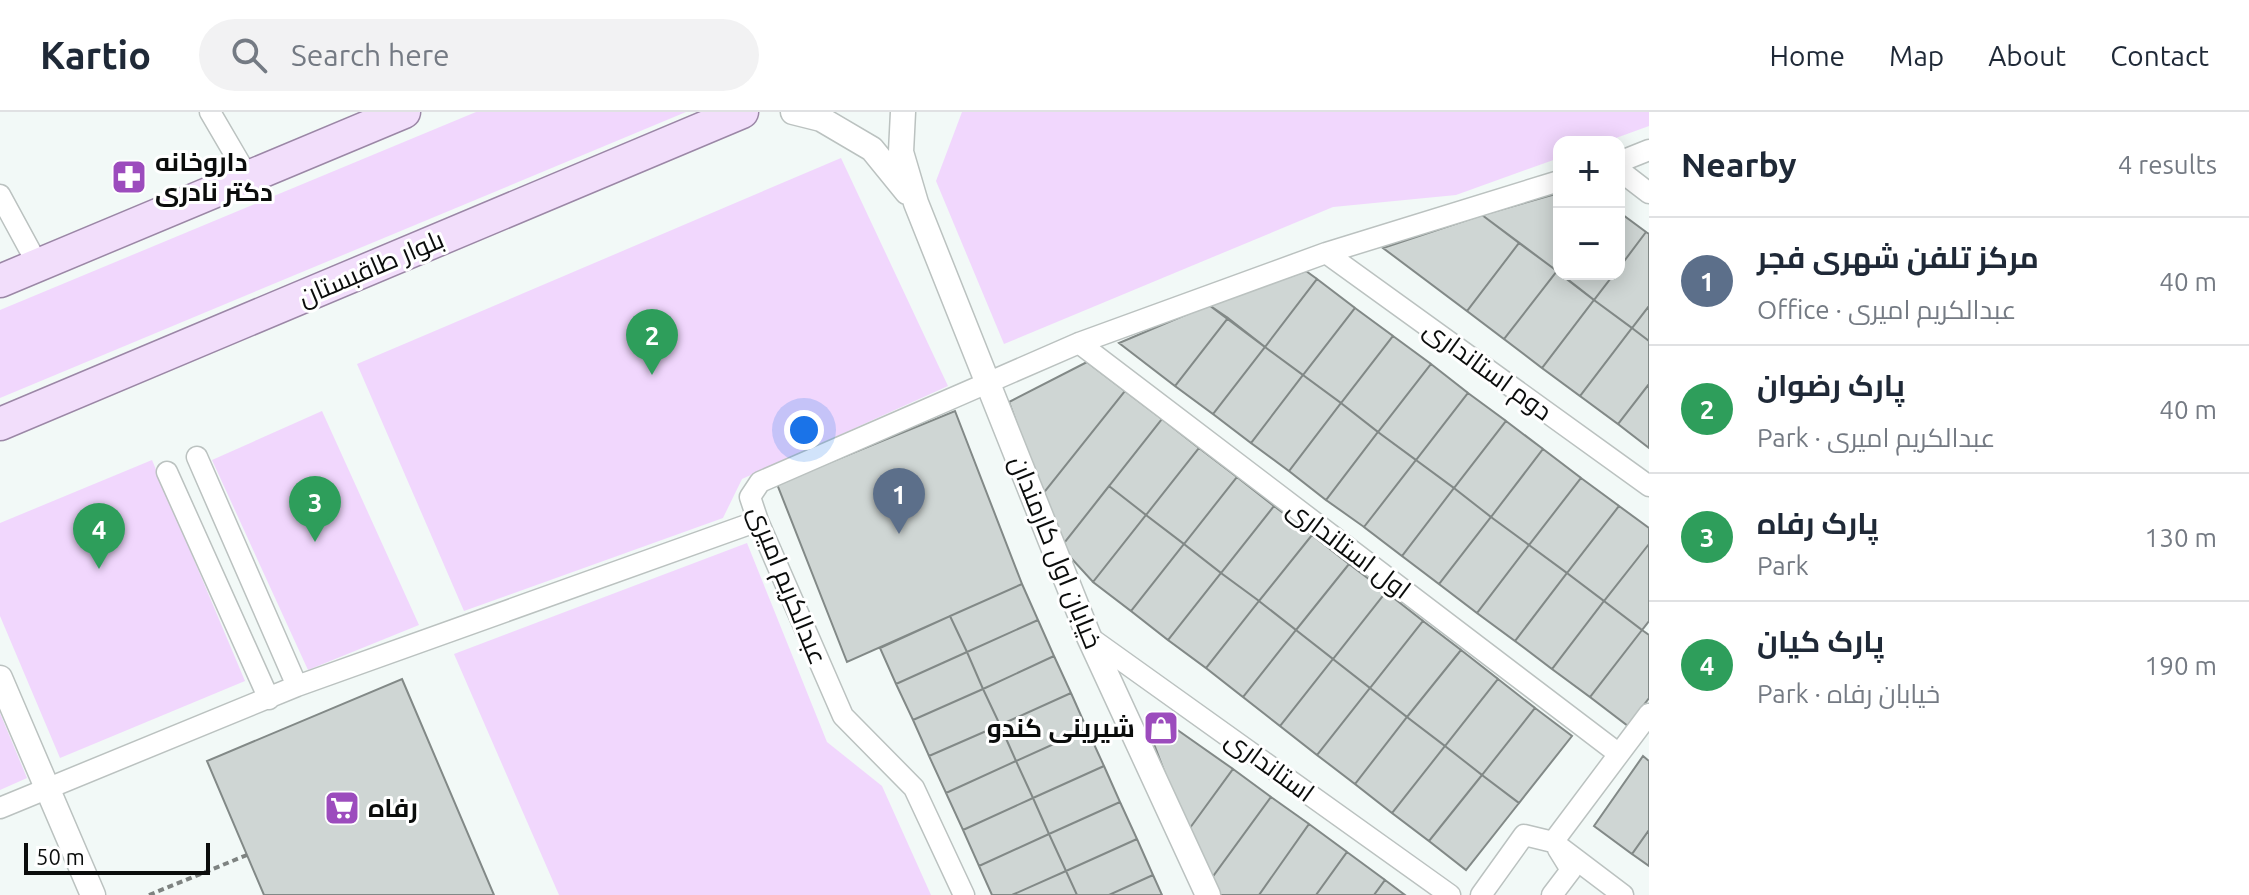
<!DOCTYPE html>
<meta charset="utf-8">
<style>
body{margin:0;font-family:Ubuntu,Cairo,sans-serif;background:#f2f2f3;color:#1f2937}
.controls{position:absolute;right:24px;top:24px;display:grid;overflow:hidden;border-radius:16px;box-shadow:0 4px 20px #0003}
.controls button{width:72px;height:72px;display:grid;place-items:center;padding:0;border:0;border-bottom:2px solid #e0e1e3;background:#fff;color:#1f2937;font:40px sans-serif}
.scale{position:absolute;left:24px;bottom:20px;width:186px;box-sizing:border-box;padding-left:8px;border:4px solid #0b0d0c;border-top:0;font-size:22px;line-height:28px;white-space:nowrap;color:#0b0d0c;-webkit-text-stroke:6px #fff;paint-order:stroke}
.you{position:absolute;left:804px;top:318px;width:28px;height:28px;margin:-20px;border:6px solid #fff;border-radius:50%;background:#1a73e8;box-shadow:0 0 0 12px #1a73e833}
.badge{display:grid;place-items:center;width:52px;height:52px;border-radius:50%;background:#2563eb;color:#fff;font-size:26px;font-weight:700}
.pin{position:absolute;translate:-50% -66px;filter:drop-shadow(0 2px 4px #0008)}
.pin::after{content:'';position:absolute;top:42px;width:28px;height:24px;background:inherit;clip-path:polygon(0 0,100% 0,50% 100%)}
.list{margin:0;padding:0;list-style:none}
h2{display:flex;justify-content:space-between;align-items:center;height:104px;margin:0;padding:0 32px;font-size:34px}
h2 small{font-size:26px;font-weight:400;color:#747a83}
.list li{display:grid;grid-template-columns:52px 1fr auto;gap:24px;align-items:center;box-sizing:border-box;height:128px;padding:0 32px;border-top:2px solid #e0e1e3}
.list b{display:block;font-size:30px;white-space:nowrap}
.list p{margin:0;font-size:26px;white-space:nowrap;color:#747a83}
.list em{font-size:26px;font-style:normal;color:#747a83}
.icon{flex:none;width:44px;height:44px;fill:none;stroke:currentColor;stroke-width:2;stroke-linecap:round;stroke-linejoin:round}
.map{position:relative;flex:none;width:1649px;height:783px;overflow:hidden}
header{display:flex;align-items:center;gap:48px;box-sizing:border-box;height:112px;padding:0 40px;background:#fff;border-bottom:2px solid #e0e1e3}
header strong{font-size:38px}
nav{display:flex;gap:44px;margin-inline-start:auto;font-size:28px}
.search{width:560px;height:72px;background:#f2f2f3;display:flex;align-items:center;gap:20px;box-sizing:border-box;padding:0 28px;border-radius:44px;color:#747a83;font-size:30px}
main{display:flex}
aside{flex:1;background:#fff}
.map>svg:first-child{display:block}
.green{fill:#f1d7fd}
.building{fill:#cfd6d4;stroke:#828987;stroke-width:2}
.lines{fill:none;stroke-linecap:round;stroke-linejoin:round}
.minor-casing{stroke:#bbc2c0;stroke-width:23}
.tertiary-casing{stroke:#bbc2c0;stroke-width:27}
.primary-casing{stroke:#9b87a6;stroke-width:35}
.path{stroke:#7e8381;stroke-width:4;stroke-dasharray:6 4;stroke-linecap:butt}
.minor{stroke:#fff;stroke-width:20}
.tertiary{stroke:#fff;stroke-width:24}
.primary{stroke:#f2defb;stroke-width:32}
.labels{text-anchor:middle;stroke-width:6;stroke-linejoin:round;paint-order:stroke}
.poi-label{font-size:26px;font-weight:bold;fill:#0b0d0c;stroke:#fff;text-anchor:start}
.street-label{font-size:26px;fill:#0b0d0c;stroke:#fff}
</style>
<header>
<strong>Kartio</strong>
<div class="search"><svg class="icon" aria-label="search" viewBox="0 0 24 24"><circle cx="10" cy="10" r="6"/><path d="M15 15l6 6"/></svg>Search here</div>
<nav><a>Home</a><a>Map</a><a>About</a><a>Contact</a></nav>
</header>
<main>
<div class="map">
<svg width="1649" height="783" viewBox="0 0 1649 783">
<rect width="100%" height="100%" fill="#f2f9f7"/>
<path class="green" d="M476,0H686L0,286V198Z
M962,0H1649V14L1605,30H1559V46L1456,83L1333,95L1004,232L936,69Z
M841,46L948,274L742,367L723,406L464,499L357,252Z
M322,299L419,513L308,558L212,348Z
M152,348L245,569L60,646L0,504V411Z
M747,431L827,630L882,674L931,783H559L454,542Z
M0,601L27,666L0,678Z"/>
<path class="building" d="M1559,81V156L1557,159L1482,103Z
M1619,100L1646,120L1619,156Z
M1482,103L1519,131L1467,199L1383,136Z
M1646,120L1649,122V194L1632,216L1594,188L1614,162H1619V156Z
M1519,131L1557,159L1504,227L1467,199Z
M1306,159L1317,167L1265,235L1209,193Z
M1557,159L1594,188L1542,256L1504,227Z
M1560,162H1614L1594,188Z
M1317,167L1355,196L1303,263L1265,235Z
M1594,188L1632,216L1580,284L1542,256Z
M1209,193L1228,206L1175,274L1119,231Z
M1649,194V229L1632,216Z
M1355,196L1393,224L1341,291L1303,263Z
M1228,206L1265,235L1213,302L1175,274Z
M1632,216L1649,229V272L1618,312L1580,284Z
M1393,224L1431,252L1378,320L1341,291Z
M1265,235L1303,263L1251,331L1213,302Z
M1087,250L1125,279L1042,383L1009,290Z
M1431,252L1468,281L1416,348L1378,320Z
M1303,263L1341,291L1289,359L1251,331Z
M1649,272V336L1618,312Z
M1125,279L1162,307L1061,435L1042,383Z
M1468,281L1506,309L1454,376L1416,348Z
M1341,291L1378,320L1326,388L1289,359Z
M955,299L1022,472L847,550L777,372Z
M1162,307L1199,336L1146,403L1109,374Z
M1506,309L1543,337L1491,405L1454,376Z
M1378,320L1416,348L1364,415L1326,388Z
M1199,336L1237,365L1184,432L1146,403Z
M1543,337L1581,366L1529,433L1491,405Z
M1416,348L1454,376L1402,444L1364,415Z
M1237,365L1274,394L1221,461L1184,432Z
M1581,366L1619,394L1567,461L1529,433Z
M1109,374L1146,403L1093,470L1061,435Z
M1454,376L1491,405L1439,472L1402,444Z
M1274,394L1312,423L1259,489L1221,461Z
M1619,394L1649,416V432L1604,489L1567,461Z
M1146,403L1184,432L1131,499L1093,470Z
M1491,405L1529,433L1477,501L1439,472Z
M1312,423L1349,452L1296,518L1259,489Z
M1184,432L1221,461L1168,528L1131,499Z
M1649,432V509L1642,518L1604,489Z
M1529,433L1567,461L1515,529L1477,501Z
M1349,452L1386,480L1333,547L1296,518Z
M1221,461L1259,489L1206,556L1168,528Z
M1567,461L1604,489L1552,557L1515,529Z
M1022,472L1038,508L967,540L950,504Z
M1386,480L1423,509L1370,576L1333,547Z
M1259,489L1296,518L1243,585L1206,556Z
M1604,489L1642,518L1590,585L1552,557Z
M950,504L967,540L896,572L880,536Z
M1038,508L1054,544L983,577L967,540Z
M1423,509L1461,538L1407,605L1370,576Z
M1296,518L1333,547L1280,614L1243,585Z
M1642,518L1649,523V586L1628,614L1590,585Z
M1461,538L1498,567L1445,634L1407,605Z
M967,540L983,577L913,608L896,572Z
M1054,544L1071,581L1000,613L983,577Z
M1333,547L1370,576L1317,643L1280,614Z
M402,567L494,783H264L207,649Z
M1498,567L1535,596L1482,663L1445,634Z
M1370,576L1407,605L1355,672L1317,643Z
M983,577L1000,613L929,644L913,608Z
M1071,581L1087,617L1016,649L1000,613Z
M1535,596L1572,624L1519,691L1482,663Z
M1407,605L1445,634L1392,701L1355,672Z
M1169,612L1233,657L1187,720L1154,632Z
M1000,613L1016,649L946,681L929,644Z
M1087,617L1104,654L1033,686L1016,649Z
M1445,634L1482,663L1429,729L1392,701Z
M1643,644L1649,649V718L1632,742L1594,714Z
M1016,649L1033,686L963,718L946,681Z
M1104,654L1120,690L1049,722L1033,686Z
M1233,657L1271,685L1211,767L1187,720Z
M1482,663L1519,691L1466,758L1429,729Z
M1271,685L1309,712L1259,783H1219L1211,767Z
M1033,686L1049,722L979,754L963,718Z
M1120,690L1137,727L1066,759L1049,722Z
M1309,712L1347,740L1316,783H1259Z
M1649,718V754L1632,742Z
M1049,722L1066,759L1012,783H992L979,754Z
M1137,727L1153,763L1109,783H1077L1066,759Z
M1347,740L1385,768L1374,783H1316Z
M1066,759L1077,783H1012Z
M1153,763L1162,783H1109Z
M1385,768L1405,783H1374Z"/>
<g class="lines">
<defs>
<path id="minor" d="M210,0L248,65
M1619,50L1649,38
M1619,58L1649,81
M0,83L38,153
M1326,141L1649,374
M1079,231L1619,642
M197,345L297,574
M167,360L269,587
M1089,525L1450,783
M0,696L297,574L758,409
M1553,730L1649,602
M964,783L914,676L843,604L758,409L750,385L760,370L1079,231L1326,141L1559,69
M1481,783L1524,723L1553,730L1623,783
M1552,783L1571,758L1558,737"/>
<path id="tertiary" d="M793,0L821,7L872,37L907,80
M903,0L901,40L916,91L1089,525L1208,783
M0,566L93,783"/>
<path id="primary" d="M0,169L404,0
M0,312L742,0"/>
</defs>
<use href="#minor" class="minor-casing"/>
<use href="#tertiary" class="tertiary-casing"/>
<use href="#primary" class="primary-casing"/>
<path class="path" d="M149,783L247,743"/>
<use href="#minor" class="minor"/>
<use href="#tertiary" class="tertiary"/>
<use href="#primary" class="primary"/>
</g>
<defs>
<symbol id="pharmacy-square" viewBox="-11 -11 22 22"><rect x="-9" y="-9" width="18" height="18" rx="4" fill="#9c4cbd" stroke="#fff"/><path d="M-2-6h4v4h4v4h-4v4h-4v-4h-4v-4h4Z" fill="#fff"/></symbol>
<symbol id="shop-square" viewBox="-11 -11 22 22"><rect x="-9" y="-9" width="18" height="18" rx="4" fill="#9c4cbd" stroke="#fff"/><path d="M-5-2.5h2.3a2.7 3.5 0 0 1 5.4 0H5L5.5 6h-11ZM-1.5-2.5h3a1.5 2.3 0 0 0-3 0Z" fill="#fff"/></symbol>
<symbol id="supermarket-square" viewBox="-11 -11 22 22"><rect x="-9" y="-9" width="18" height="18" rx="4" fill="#9c4cbd" stroke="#fff"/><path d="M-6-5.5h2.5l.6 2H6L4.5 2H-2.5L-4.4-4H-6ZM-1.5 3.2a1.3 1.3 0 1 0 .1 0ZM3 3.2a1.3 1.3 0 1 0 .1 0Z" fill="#fff"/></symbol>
</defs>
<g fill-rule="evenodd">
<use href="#pharmacy-square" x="109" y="45" width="40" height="40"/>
<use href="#shop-square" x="1141" y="596" width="40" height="40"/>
<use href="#supermarket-square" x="322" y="676" width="40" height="40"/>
</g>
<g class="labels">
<g class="poi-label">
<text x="155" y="59">داروخانه<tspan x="155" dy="30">دکتر نادری</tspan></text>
<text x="1135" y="625" text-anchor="end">شیرینی کندو</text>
<text x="368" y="705">رفاه</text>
</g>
<g class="street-label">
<text transform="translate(371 156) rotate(-23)" y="9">بلوار طاقبستان</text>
<text transform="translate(1488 258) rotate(36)" y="9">دوم استانداری</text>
<text transform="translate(1349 437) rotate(37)" y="9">اول استانداری</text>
<text transform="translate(1056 440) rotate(68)" y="9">خیابان اول کارمندان</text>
<text transform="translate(788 473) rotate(68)" y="9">عبدالکریم امیری</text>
<text transform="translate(1270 654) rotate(36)" y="9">استانداری</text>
</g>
</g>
</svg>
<div class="controls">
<button>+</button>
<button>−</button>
</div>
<div class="scale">50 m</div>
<div class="you"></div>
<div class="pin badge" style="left:899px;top:422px;background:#5c6f8a">1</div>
<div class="pin badge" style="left:652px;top:263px;background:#2e9e5b">2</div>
<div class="pin badge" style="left:315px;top:430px;background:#2e9e5b">3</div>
<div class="pin badge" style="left:99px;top:457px;background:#2e9e5b">4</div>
</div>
<aside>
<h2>Nearby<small>4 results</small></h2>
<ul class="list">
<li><span class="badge" style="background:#5c6f8a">1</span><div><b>مرکز تلفن شهری فجر</b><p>Office · عبدالکریم امیری</p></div><em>40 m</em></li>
<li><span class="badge" style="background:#2e9e5b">2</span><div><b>پارک رضوان</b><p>Park · عبدالکریم امیری</p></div><em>40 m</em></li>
<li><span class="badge" style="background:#2e9e5b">3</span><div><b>پارک رفاه</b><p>Park</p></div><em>130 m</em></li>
<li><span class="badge" style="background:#2e9e5b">4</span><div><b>پارک کیان</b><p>Park · خیابان رفاه</p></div><em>190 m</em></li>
</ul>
</aside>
</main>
